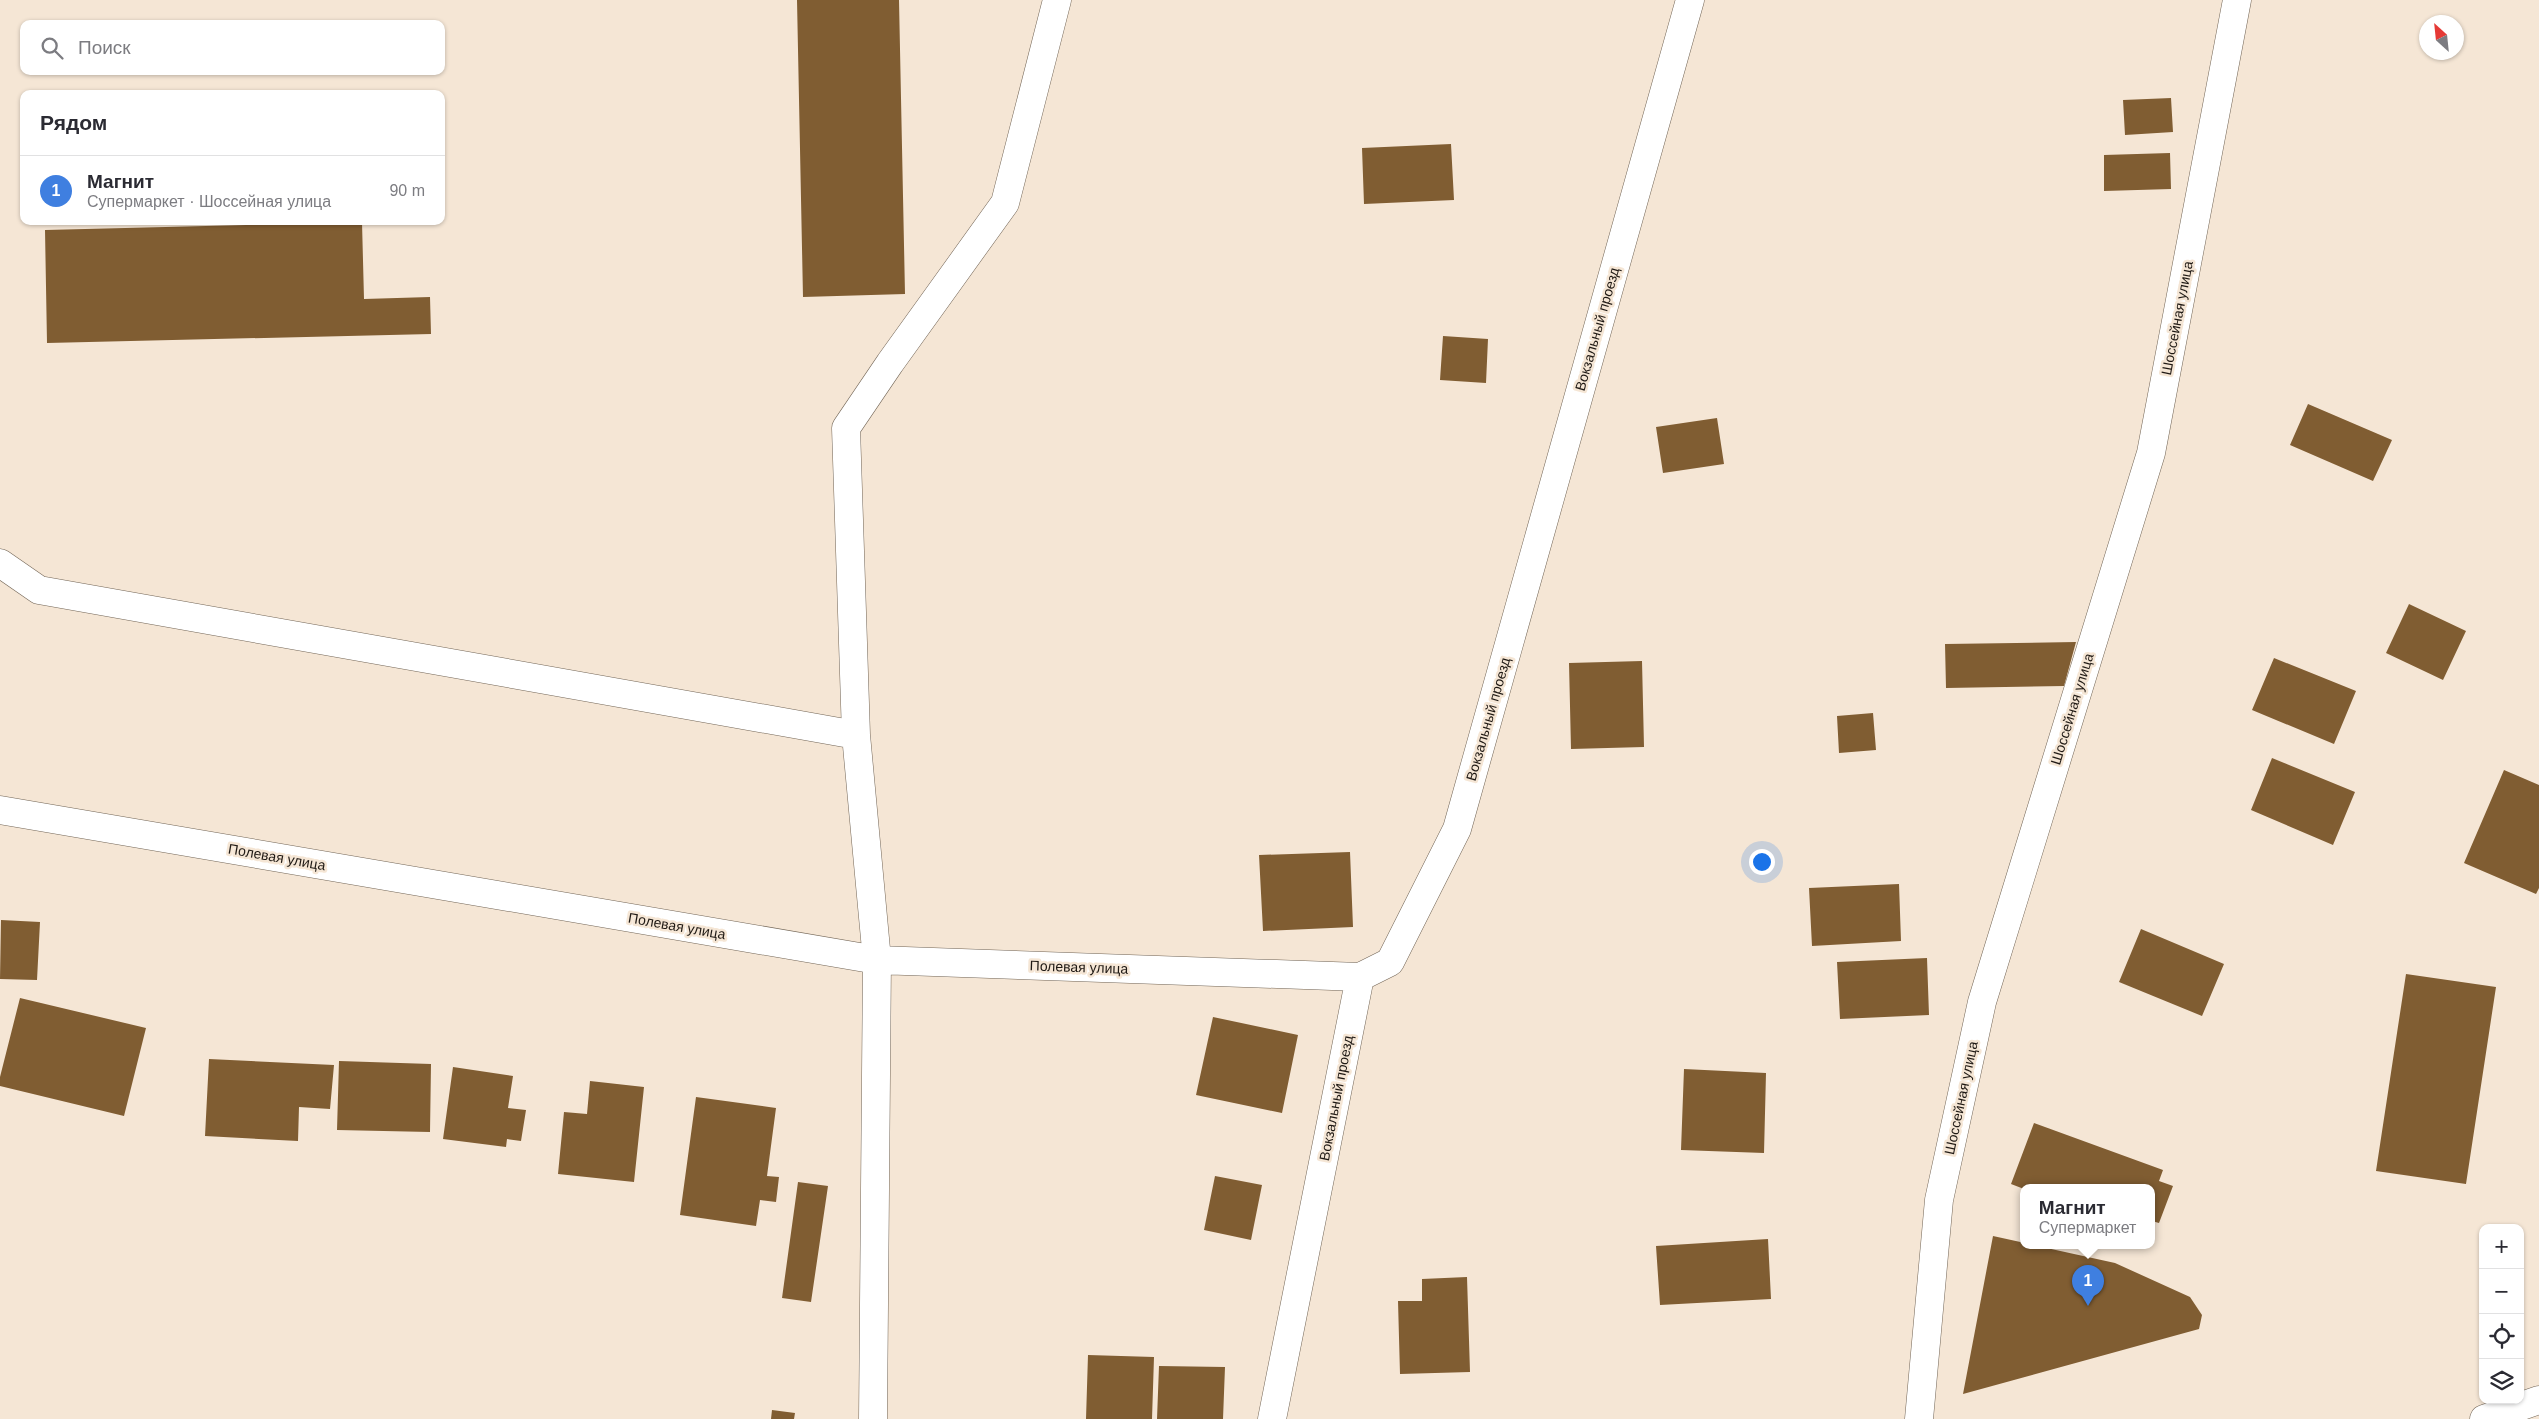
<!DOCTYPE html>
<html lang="ru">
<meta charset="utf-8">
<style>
body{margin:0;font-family:Arial,sans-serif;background:#f7f7f7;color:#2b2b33}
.controls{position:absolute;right:15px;bottom:15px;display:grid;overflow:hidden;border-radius:10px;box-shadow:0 1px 4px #0004}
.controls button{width:45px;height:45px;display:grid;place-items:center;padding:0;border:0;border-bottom:1px solid #e1e1e2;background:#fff;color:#2b2b33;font:25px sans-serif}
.compass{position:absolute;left:2419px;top:15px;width:45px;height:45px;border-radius:50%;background:#fff;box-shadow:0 1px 4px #0004;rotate:333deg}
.you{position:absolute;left:1761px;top:861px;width:18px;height:18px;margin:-12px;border:4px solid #fff;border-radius:50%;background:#1a73e8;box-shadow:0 0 0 8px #1a73e833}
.badge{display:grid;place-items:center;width:32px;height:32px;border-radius:50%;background:#7c3aed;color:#fff;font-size:16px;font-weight:700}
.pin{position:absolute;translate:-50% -41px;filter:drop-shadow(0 1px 2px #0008)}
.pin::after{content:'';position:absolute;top:26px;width:18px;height:15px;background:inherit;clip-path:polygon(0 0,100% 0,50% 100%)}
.popup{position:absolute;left:2020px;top:1184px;width:135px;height:65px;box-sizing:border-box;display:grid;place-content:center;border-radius:10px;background:#fff;filter:drop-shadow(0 1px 4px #0005);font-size:16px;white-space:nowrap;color:#7c7c81}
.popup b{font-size:19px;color:#2b2b33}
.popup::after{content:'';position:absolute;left:50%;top:100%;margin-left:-10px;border:10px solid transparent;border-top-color:#fff}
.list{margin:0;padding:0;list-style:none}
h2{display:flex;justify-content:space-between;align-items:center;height:65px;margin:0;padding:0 20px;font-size:21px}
h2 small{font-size:16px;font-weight:400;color:#7c7c81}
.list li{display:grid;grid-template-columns:32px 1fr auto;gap:15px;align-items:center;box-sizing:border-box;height:70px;padding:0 20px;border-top:1px solid #e1e1e2}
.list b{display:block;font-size:19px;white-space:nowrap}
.list p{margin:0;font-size:16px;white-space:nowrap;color:#7c7c81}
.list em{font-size:16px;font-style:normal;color:#7c7c81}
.icon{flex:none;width:28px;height:28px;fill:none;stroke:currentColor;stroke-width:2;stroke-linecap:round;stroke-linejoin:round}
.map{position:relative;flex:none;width:2539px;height:1419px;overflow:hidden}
.search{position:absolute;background:#fff;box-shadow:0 1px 4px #0004;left:20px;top:20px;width:425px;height:55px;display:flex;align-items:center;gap:12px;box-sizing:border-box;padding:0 18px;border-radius:10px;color:#7c7c81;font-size:19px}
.panel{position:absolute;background:#fff;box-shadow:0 1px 4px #0004;left:20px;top:90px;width:425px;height:135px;border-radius:10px}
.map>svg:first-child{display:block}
.building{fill:#805d32}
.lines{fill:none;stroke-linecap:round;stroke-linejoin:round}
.minor-casing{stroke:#726556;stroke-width:29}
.major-casing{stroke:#726556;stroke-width:29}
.minor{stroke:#fff;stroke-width:28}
.major{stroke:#fff;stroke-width:28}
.labels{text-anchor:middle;stroke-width:5;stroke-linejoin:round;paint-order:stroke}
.street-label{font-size:14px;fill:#1f1914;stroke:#f5e6d5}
</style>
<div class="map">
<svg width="2539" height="1419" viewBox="0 0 2539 1419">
<rect width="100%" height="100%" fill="#f5e6d5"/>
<path class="building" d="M797,0H899L905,294L803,297Z
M2171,98L2173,132L2125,135L2123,100Z
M1451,144L1454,200L1364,204L1362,148Z
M2170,153L2171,189L2104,191V155Z
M362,222L364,299L430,297L431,334L47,343L45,230Z
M1443,336L1488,339L1486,383L1440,380Z
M2308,404L2392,440L2373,481L2290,445Z
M1717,418L1724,464L1663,473L1656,427Z
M2409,604L2466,631L2443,680L2386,653Z
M2076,642L2064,686L1946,688L1945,644Z
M2274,658L2356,691L2334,744L2252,710Z
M1642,661L1644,747L1571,749L1569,663Z
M1873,713L1876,750L1839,753L1837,716Z
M2272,758L2355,792L2333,845L2251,810Z
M2504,770L2539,785V888L2536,894L2464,863Z
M1350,852L1353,927L1263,931L1259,855Z
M1899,884L1901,941L1812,946L1809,888Z
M1,920L40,922L37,980L0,979Z
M2141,929L2224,964L2202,1016L2119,982Z
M1927,958L1929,1015L1840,1019L1837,962Z
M2406,974L2496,987L2466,1184L2376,1171Z
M20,998L146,1028L124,1116L0,1086V1077Z
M1213,1017L1298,1035L1282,1113L1196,1095Z
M209,1059L334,1065L330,1109L299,1107L298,1141L205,1136Z
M339,1061L431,1064L430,1132L337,1130Z
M453,1067L513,1076L508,1108L526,1110L521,1141L507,1139L506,1147L443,1139Z
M1684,1069L1766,1073L1764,1153L1681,1150Z
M590,1081L644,1087L634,1182L558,1174L564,1112L587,1114Z
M696,1097L776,1108L767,1176L779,1177L776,1202L760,1200L756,1226L680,1215Z
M2034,1123L2163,1170L2159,1181L2173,1186L2159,1223L2152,1221V1187L2024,1189L2011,1184Z
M1215,1176L1262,1185L1251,1240L1204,1230Z
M798,1182L828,1186L811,1302L782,1298Z
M1993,1236L2115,1263L2190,1297L2202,1315L2199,1329L1963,1394Z
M1768,1239L1771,1299L1660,1305L1656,1246Z
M1467,1277L1470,1372L1400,1374L1398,1301H1422V1279Z
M1088,1355L1154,1357L1152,1419H1086Z
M1159,1366L1225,1367L1223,1419H1157Z
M772,1410L795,1413L794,1419H771Z"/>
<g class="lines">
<defs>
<path id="minor" d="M0,563L39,590L856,735L877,960L873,1419
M856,735L846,428L890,363L1005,203L1057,0
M0,810L877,960L1360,977
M1272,1419L1360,977L1390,962L1457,829L1690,0
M1919,1419L1939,1200L1982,1002L2151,453L2237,0"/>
<path id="major" d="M2484,1419L2539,1400"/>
</defs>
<use href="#minor" class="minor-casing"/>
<use href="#major" class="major-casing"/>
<use href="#minor" class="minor"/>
<use href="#major" class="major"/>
</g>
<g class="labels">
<g class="street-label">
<text transform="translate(2177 318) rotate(-79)" y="5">Шоссейная улица</text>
<text transform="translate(1597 329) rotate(-74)" y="5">Вокзальный проезд</text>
<text transform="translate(2072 709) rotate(-73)" y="5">Шоссейная улица</text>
<text transform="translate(1488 719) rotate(-74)" y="5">Вокзальный проезд</text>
<text transform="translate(277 857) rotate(10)" y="5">Полевая улица</text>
<text transform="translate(677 926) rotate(10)" y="5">Полевая улица</text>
<text transform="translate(1079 967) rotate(2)" y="5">Полевая улица</text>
<text transform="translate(1336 1098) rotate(-79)" y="5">Вокзальный проезд</text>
<text transform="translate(1961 1098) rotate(-78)" y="5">Шоссейная улица</text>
</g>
</g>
</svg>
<div class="controls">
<button>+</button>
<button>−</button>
<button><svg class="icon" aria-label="locate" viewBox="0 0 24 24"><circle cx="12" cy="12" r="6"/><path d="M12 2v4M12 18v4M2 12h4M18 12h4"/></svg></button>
<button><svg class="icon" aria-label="layers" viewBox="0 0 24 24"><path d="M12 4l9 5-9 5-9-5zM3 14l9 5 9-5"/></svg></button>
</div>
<svg class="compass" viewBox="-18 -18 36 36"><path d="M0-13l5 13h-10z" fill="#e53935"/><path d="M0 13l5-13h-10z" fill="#7c7c81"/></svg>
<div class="you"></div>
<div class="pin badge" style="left:2088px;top:1306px;background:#3f7fe0">1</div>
<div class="popup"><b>Магнит</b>Супермаркет</div>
<div class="search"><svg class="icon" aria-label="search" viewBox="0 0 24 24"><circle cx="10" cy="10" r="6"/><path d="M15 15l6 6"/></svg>Поиск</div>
<section class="panel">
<h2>Рядом<small></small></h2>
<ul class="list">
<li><span class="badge" style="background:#3f7fe0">1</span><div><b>Магнит</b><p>Супермаркет · Шоссейная улица</p></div><em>90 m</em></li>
</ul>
</section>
</div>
